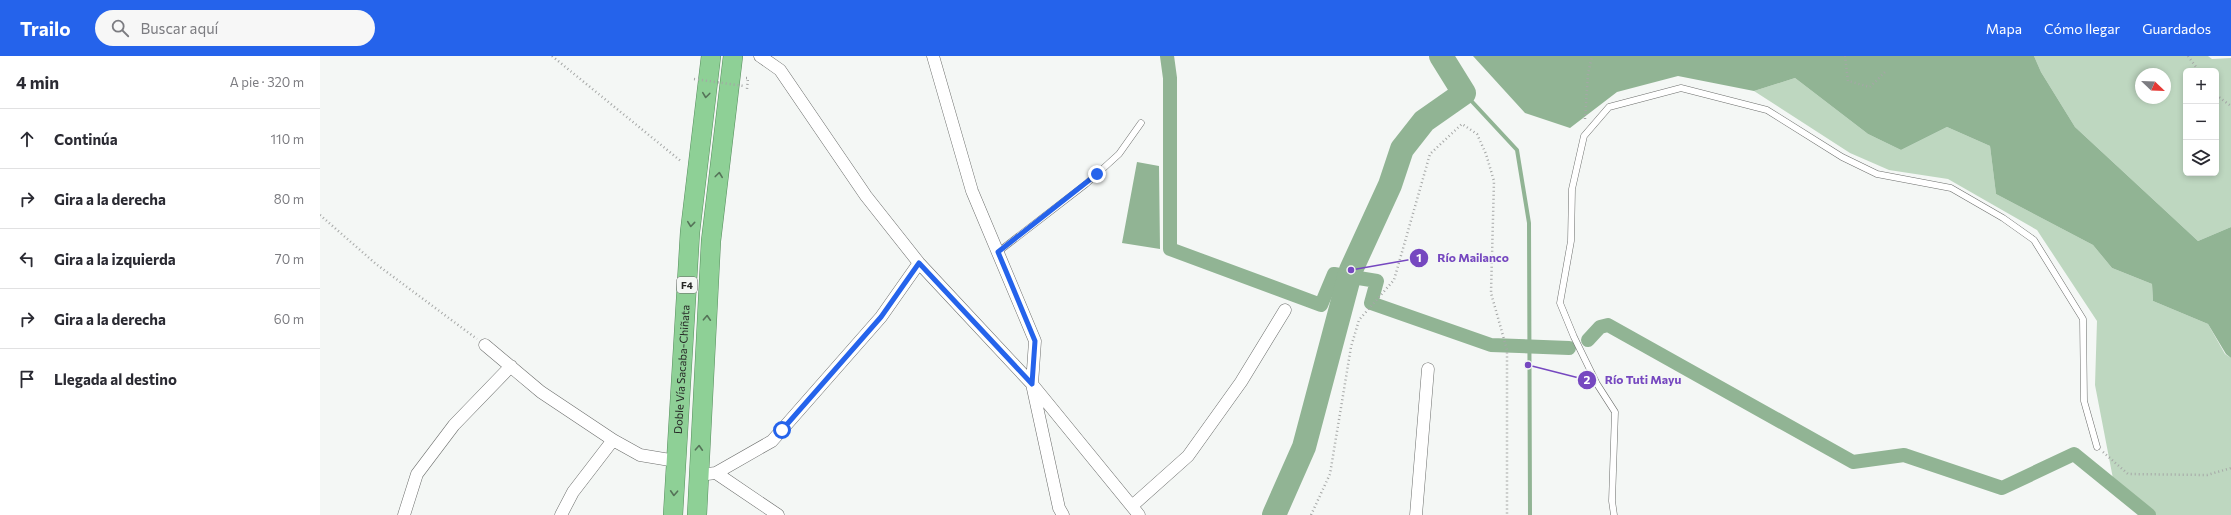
<!DOCTYPE html>
<html lang="es">
<meta charset="utf-8">
<style>
body{margin:0;font-family:Commissioner,sans-serif;background:#f7f7f7;color:#2b2b33}
.controls{position:absolute;right:12px;top:12px;display:grid;overflow:hidden;border-radius:6px;box-shadow:0 2px 6px #0003}
.controls button{width:36px;height:36px;display:grid;place-items:center;padding:0;border:0;border-bottom:1px solid #e1e1e2;background:#fff;color:#2b2b33;font:20px sans-serif}
.compass{position:absolute;left:1815px;top:12px;width:36px;height:36px;border-radius:50%;background:#fff;box-shadow:0 2px 6px #0003;rotate:113deg}
.stop{position:absolute;width:12px;height:12px;margin:-9px;border:3px solid #2563eb;border-radius:50%;background:#fff}
.stop.end{background:#2563eb;border-color:#fff;box-shadow:0 1px 4px #0008}
.list{margin:0;padding:0;list-style:none}
h2{display:flex;justify-content:space-between;align-items:center;height:52px;margin:0;padding:0 16px;font-size:17px}
h2 small{font-size:13px;font-weight:400;color:#7c7c81}
.list li{display:grid;grid-template-columns:26px 1fr auto;gap:12px;align-items:center;box-sizing:border-box;height:60px;padding:0 16px;border-top:1px solid #e1e1e2}
.list b{display:block;font-size:15px;white-space:nowrap}
.list em{font-size:13px;font-style:normal;color:#7c7c81}
.icon{flex:none;width:22px;height:22px;fill:none;stroke:currentColor;stroke-width:2;stroke-linecap:round;stroke-linejoin:round}
.map{position:relative;flex:none;width:1911px;height:459px;overflow:hidden}
header{display:flex;align-items:center;gap:24px;box-sizing:border-box;height:56px;padding:0 20px;background:#2563eb;color:#fff}
header strong{font-size:19px}
nav{display:flex;gap:22px;margin-inline-start:auto;font-size:14px}
.search{width:280px;height:36px;background:#f7f7f7;display:flex;align-items:center;gap:10px;box-sizing:border-box;padding:0 14px;border-radius:22px;color:#7c7c81;font-size:15px}
main{display:flex}
aside{flex:1;background:#fff}
.map>svg:first-child{display:block}
.green{fill:#bed7c0;fill-rule:evenodd}
.water{fill:#91b494}
.lines{fill:none;stroke-linecap:round;stroke-linejoin:round}
.stream{stroke:#91b494;stroke-width:4}
.canal{stroke:#91b494;stroke-width:14}
.river{stroke:#91b494;stroke-width:24}
.service-casing{stroke:#6c6e6c;stroke-width:7}
.minor-casing{stroke:#6c6e6c;stroke-width:13}
.trunk-casing{stroke:#578d5e;stroke-width:20}
.path{stroke:#a5a7a6;stroke-width:2.5;stroke-dasharray:1 3;stroke-linecap:butt}
.service{stroke:#fff;stroke-width:6}
.minor{stroke:#fff;stroke-width:12}
.trunk{stroke:#8ed096;stroke-width:19}
.path-bridge{stroke:#a5a7a6;stroke-width:2.5;stroke-dasharray:1 3;stroke-linecap:butt}
.oneway{stroke:#557358}
.route{stroke:#2563eb;stroke-width:5}
.labels{text-anchor:middle;stroke-width:3;stroke-linejoin:round;paint-order:stroke}
.shield{fill:#f4f7f5;stroke:#646564;stroke-width:1}
.shield-label{font-size:10px;font-weight:bold;fill:#262726}
.street-label{font-size:11px;fill:#262726;stroke:#f4f7f5}
.leader{fill:none;stroke:#7648c0;stroke-width:1.5}
.callout-dot{fill:#7648c0;stroke:#f4f7f5;stroke-width:1.5}
.mark-label{font-size:12px;text-anchor:middle;font-weight:bold;fill:#fff}
.callout-label{font-size:12px;text-anchor:middle;font-weight:bold;fill:#7648c0;stroke:#f4f7f5;stroke-width:3;stroke-linejoin:round;paint-order:stroke}
</style>
<header>
<strong>Trailo</strong>
<div class="search"><svg class="icon" aria-label="search" viewBox="0 0 24 24"><circle cx="10" cy="10" r="6"/><path d="M15 15l6 6"/></svg>Buscar aquí</div>
<nav><a>Mapa</a><a>Cómo llegar</a><a>Guardados</a></nav>
</header>
<main>
<aside>
<h2>4 min<small>A pie · 320 m</small></h2>
<ul class="list">
<li><svg class="icon" aria-label="ahead" viewBox="0 0 24 24"><path d="M12 20V5M6 11l6-6 6 6"/></svg><div><b>Continúa</b></div><em>110 m</em></li>
<li><svg class="icon" aria-label="right" viewBox="0 0 24 24"><path d="M7 20v-9h11M14 6l5 5-5 5"/></svg><div><b>Gira a la derecha</b></div><em>80 m</em></li>
<li><svg class="icon" aria-label="left" viewBox="0 0 24 24"><path d="M17 20v-9H6M10 6l-5 5 5 5"/></svg><div><b>Gira a la izquierda</b></div><em>70 m</em></li>
<li><svg class="icon" aria-label="right" viewBox="0 0 24 24"><path d="M7 20v-9h11M14 6l5 5-5 5"/></svg><div><b>Gira a la derecha</b></div><em>60 m</em></li>
<li><svg class="icon" aria-label="arrive" viewBox="0 0 24 24"><path d="M6 21V4h12l-3 4 3 4H6"/></svg><div><b>Llegada al destino</b></div></li>
</ul>
</aside>
<div class="map">
<svg width="1911" height="459" viewBox="0 0 1911 459">
<rect width="100%" height="100%" fill="#f4f7f5"/>
<path class="green" d="M1714,0H1888L1892,3L1911,2V171L1878,185L1755,71L1721,16ZM1866,15H1896V117H1866ZM1821,18H1845V42H1821Z
M1475,22L1548,78L1581,94L1627,71L1670,90L1676,138L1773,189L1792,212L1832,228L1833,245L1888,268L1905,298L1911,302V459H1829L1795,433L1775,329L1777,265L1717,174L1628,123L1569,114L1530,97L1434,35Z"/>
<path class="water" d="M1153,0H1714L1721,16L1755,71L1878,185L1911,171V302L1906,298L1888,268L1833,245L1832,228L1792,212L1773,189L1676,138L1670,90L1627,71L1581,94L1548,78L1475,22L1434,35L1358,20L1297,36L1250,72L1205,57Z
M817,106L839,110L840,193L802,187Z"/>
<g class="lines">
<path class="stream" d="M1144,37L1197,94L1209,167L1210,459"/>
<path class="canal" d="M847,0L850,22V193L1001,249L1014,218L1057,225L1051,247L1171,289L1249,292
M1268,284L1280,271L1288,269L1533,406L1584,399L1682,432L1754,398L1829,459"/>
<path class="river" d="M954,459L984,391L1031,214L1070,129L1082,93L1104,65L1144,37L1121,0"/>
<defs>
<path id="service" d="M678,196L766,128L799,98L821,67
M1294,459L1292,445L1295,356L1277,328L1254,281L1240,247L1251,185L1252,133L1264,80L1289,51L1361,32L1447,54L1522,101L1557,118L1631,132L1683,162L1714,184L1763,263L1764,345L1777,391"/>
<path id="minor" d="M440,0L460,14L546,140L599,207L712,328L819,459
M613,0L652,135L715,285L712,328L739,452L743,459
M165,289L221,336L293,384L320,399L356,405
M396,417L458,459
M378,419L396,417L452,385L561,261L599,207
M812,450L868,400L921,326L965,254
M84,459L97,418L134,369L191,310
M241,459L253,436L293,384
M1096,459L1108,313"/>
<g id="trunk">
<path id="s1" d="M353,459L370,176L391,0"/>
<path d="M377,459L391,185L413,0"/>
</g>
</defs>
<use href="#service" class="service-casing"/>
<use href="#minor" class="minor-casing"/>
<use href="#trunk" class="trunk-casing"/>
<path class="path" d="M232,0L362,106
M1525,0L1528,25L1550,31L1565,16
M1868,0L1879,15
M426,22H428L427,33
M1896,39L1911,50
M1265,63L1268,18L1272,0
M0,159L56,208L157,283
M1783,396L1808,418L1887,419L1911,412
M991,459L1010,418L1031,291L1039,264L1074,224L1110,98L1142,68L1157,78L1166,98L1174,125L1171,237L1187,294V459"/>
<use href="#service" class="service"/>
<use href="#minor" class="minor"/>
<use href="#trunk" class="trunk"/>
<path class="path-bridge" d="M374,23L424,30"/>
</g>
<defs><path id="oneway-chevron" d="M-2-3.5L2.5 0L-2 3.5" fill="none" stroke-width="1.6" stroke-linecap="round" stroke-linejoin="round"/></defs>
<g class="oneway">
<use href="#oneway-chevron" transform="translate(386 39) rotate(97)"/>
<use href="#oneway-chevron" transform="translate(399 119) rotate(-83)"/>
<use href="#oneway-chevron" transform="translate(371 168) rotate(96)"/>
<use href="#oneway-chevron" transform="translate(387 262) rotate(-87)"/>
<use href="#oneway-chevron" transform="translate(379 392) rotate(-87)"/>
<use href="#oneway-chevron" transform="translate(354 437) rotate(93)"/>
</g>
<g class="lines">
<path class="route" d="M462,374L561,261L599,207L712,328L715,285L678,196L777,118"/>
</g>
<g class="labels">
<rect class="shield" x="357" y="221" width="20" height="16" rx="3"/>
<g class="shield-label">
<text x="367" y="233">F4</text>
</g>
<g class="street-label">
<text dy="4" stroke="none"><textPath href="#s1" startOffset="146">Doble Vía Sacaba-Chiñata</textPath></text>
</g>
</g>
<path class="leader" d="M1031 214L1099 202M1208 309L1267 324"/>
<g class="callout-dot">
<circle cx="1031" cy="214" r="4"/>
<circle cx="1208" cy="309" r="4"/>
<circle cx="1099" cy="202" r="10"/>
<circle cx="1267" cy="324" r="10"/>
</g>
<g class="mark-label">
<text x="1099" y="206">1</text>
<text x="1267" y="328">2</text>
</g>
<g class="callout-label">
<text x="1153" y="206">Río Mailanco</text>
<text x="1323" y="328">Río Tuti Mayu</text>
</g>
</svg>
<div class="controls">
<button>+</button>
<button>−</button>
<button><svg class="icon" aria-label="layers" viewBox="0 0 24 24"><path d="M12 4l9 5-9 5-9-5zM3 14l9 5 9-5"/></svg></button>
</div>
<svg class="compass" viewBox="-18 -18 36 36"><path d="M0-13l5 13h-10z" fill="#e53935"/><path d="M0 13l5-13h-10z" fill="#7c7c81"/></svg>
<div class="stop" style="left:462px;top:374px"></div>
<div class="stop end" style="left:777px;top:118px"></div>
</div>
</main>
